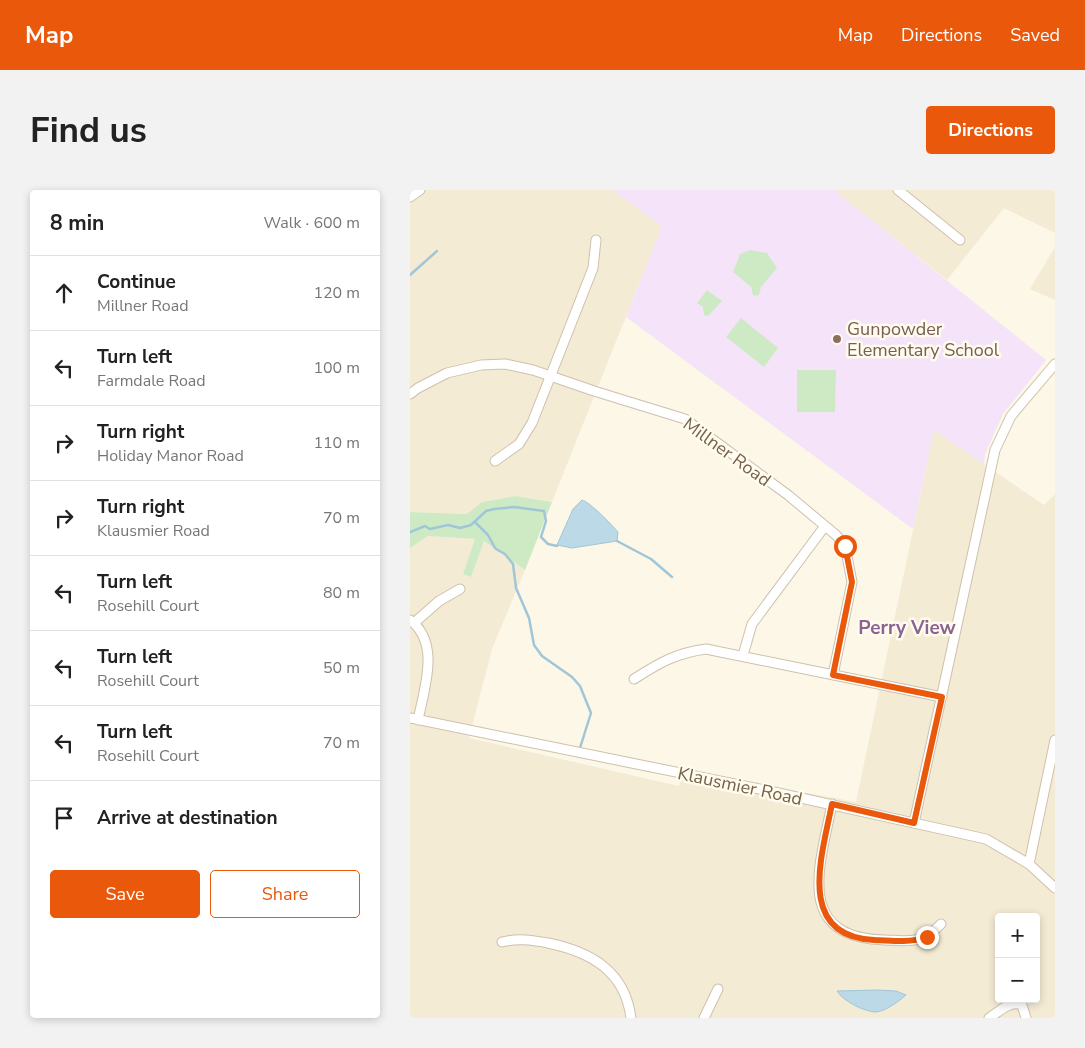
<!DOCTYPE html>
<meta charset="utf-8">
<style>
body{margin:0;font-family:"Nunito Sans",sans-serif;background:#f2f2f2;color:#222}
.controls{position:absolute;right:15px;bottom:15px;display:grid;overflow:hidden;border-radius:5px;box-shadow:0 2px 8px #0003}
.controls button{width:45px;height:45px;display:grid;place-items:center;padding:0;border:0;border-bottom:1px solid #e0e0e0;background:#fff;color:#222;font:25px sans-serif}
.stop{position:absolute;width:15px;height:15px;margin:-11px;border:4px solid #ea580c;border-radius:50%;background:#fff}
.stop.end{background:#ea580c;border-color:#fff;box-shadow:0 1px 5px #0008}
.list{margin:0;padding:0;list-style:none}
h2{display:flex;justify-content:space-between;align-items:center;height:65px;margin:0;padding:0 20px;font-size:21px}
h2 small{font-size:16px;font-weight:400;color:#767676}
.list li{display:grid;grid-template-columns:32px 1fr auto;gap:15px;align-items:center;box-sizing:border-box;height:75px;padding:0 20px;border-top:1px solid #e0e0e0}
.list b{display:block;font-size:19px;white-space:nowrap}
.list p{margin:0;font-size:16px;white-space:nowrap;color:#767676}
.list em{font-size:16px;font-style:normal;color:#767676}
.actions{display:flex;gap:10px;padding:15px 20px}
.actions a{flex:1;padding:11px 0;border:1px solid #ea580c;border-radius:5px;text-align:center;font-size:18px;color:#ea580c}
.actions .main{background:#ea580c;color:#fff}
.icon{flex:none;width:28px;height:28px;fill:none;stroke:currentColor;stroke-width:2;stroke-linecap:round;stroke-linejoin:round}
.map{position:relative;flex:none;width:645px;height:828px;overflow:hidden;border-radius:5px}
header{display:flex;align-items:center;gap:30px;box-sizing:border-box;height:70px;padding:0 25px;background:#ea580c;color:#fff}
header strong{font-size:24px}
nav{display:flex;gap:28px;margin-inline-start:auto;font-size:18px}
.intro{display:flex;align-items:center;justify-content:space-between;box-sizing:border-box;height:120px;padding:0 30px}
h1{margin:0;font-size:35px}
.button{padding:12px 22px;border-radius:5px;background:#ea580c;color:#fff;font-size:18px;font-weight:700}
main{display:flex;gap:30px;padding:0 30px}
aside{flex:1;background:#fff;border-radius:5px;box-shadow:0 2px 8px #0003}
.map>svg:first-child{display:block}
.residential{fill:#f4ebd5;fill-rule:evenodd}
.education{fill:#f4e3f9}
.green{fill:#ceeac5}
.water{fill:#bbd9e6;stroke:#a1c6d8}
.lines{fill:none;stroke-linecap:round;stroke-linejoin:round}
.stream{stroke:#a1c6d8;stroke-width:2.5}
.minor-casing{stroke:#cec0ad;stroke-width:11}
.minor{stroke:#fff;stroke-width:9}
.route{stroke:#ea580c;stroke-width:6}
.education-dot{fill:#8d6e63;stroke:#fffbed;stroke-width:2}
.labels{text-anchor:middle;stroke-width:5;stroke-linejoin:round;paint-order:stroke}
.education-label{font-size:18px;fill:#785e54;stroke:#fffbed;text-anchor:start}
.street-label{font-size:18px;fill:#76614b;stroke:#fffbed}
.neighbourhood-label{font-size:19px;font-weight:bold;fill:#8a6392;stroke:#fffbed}
</style>
<header>
<strong>Map</strong>
<nav><a>Map</a><a>Directions</a><a>Saved</a></nav>
</header>
<div class="intro"><h1>Find us</h1><a class="button">Directions</a></div>
<main>
<aside>
<h2>8 min<small>Walk · 600 m</small></h2>
<ul class="list">
<li><svg class="icon" aria-label="ahead" viewBox="0 0 24 24"><path d="M12 20V5M6 11l6-6 6 6"/></svg><div><b>Continue</b><p>Millner Road</p></div><em>120 m</em></li>
<li><svg class="icon" aria-label="left" viewBox="0 0 24 24"><path d="M17 20v-9H6M10 6l-5 5 5 5"/></svg><div><b>Turn left</b><p>Farmdale Road</p></div><em>100 m</em></li>
<li><svg class="icon" aria-label="right" viewBox="0 0 24 24"><path d="M7 20v-9h11M14 6l5 5-5 5"/></svg><div><b>Turn right</b><p>Holiday Manor Road</p></div><em>110 m</em></li>
<li><svg class="icon" aria-label="right" viewBox="0 0 24 24"><path d="M7 20v-9h11M14 6l5 5-5 5"/></svg><div><b>Turn right</b><p>Klausmier Road</p></div><em>70 m</em></li>
<li><svg class="icon" aria-label="left" viewBox="0 0 24 24"><path d="M17 20v-9H6M10 6l-5 5 5 5"/></svg><div><b>Turn left</b><p>Rosehill Court</p></div><em>80 m</em></li>
<li><svg class="icon" aria-label="left" viewBox="0 0 24 24"><path d="M17 20v-9H6M10 6l-5 5 5 5"/></svg><div><b>Turn left</b><p>Rosehill Court</p></div><em>50 m</em></li>
<li><svg class="icon" aria-label="left" viewBox="0 0 24 24"><path d="M17 20v-9H6M10 6l-5 5 5 5"/></svg><div><b>Turn left</b><p>Rosehill Court</p></div><em>70 m</em></li>
<li><svg class="icon" aria-label="arrive" viewBox="0 0 24 24"><path d="M6 21V4h12l-3 4 3 4H6"/></svg><div><b>Arrive at destination</b></div></li>
</ul>
<div class="actions"><a class="main">Save</a><a>Share</a></div>
</aside>
<div class="map">
<svg width="645" height="828" viewBox="0 0 645 828">
<rect width="100%" height="100%" fill="#fcf7e6"/>
<path class="residential" d="M0,0H202L252,36L142,312L105,306L72,312L57,324L0,322Z
M424,0H645V43L594,18L537,90Z
M645,57V110L620,99Z
M524,240L634,315L645,304V828H0V358L18,346L66,349L53,384L61,386L73,350L115,380L82,459L59,548L269,596L273,580L446,612ZM589,727H626V809H589Z"/>
<path class="education" d="M202,0H424L636,170L593,224L575,264L574,274L524,240L503,339L216,127L252,36Z"/>
<path class="green" d="M340,60L357,63L367,78L351,97L349,105L344,106L342,103V98L323,82L330,64Z
M297,100L312,111L298,126L294,125L293,117L287,113Z
M331,128L368,158L354,177L316,147Z
M387,180H426L425,222H387Z
M105,306L142,312L115,380L74,351L61,387L53,384L65,349L18,346L0,358V322L57,324L72,312Z"/>
<path class="water" d="M172,310C180,312 202,335 208,342L207,351L162,358L147,355L163,319Z
M467,800L486,801L496,805C489,811 475,822 465,822C453,821 433,811 427,801Z"/>
<g class="lines">
<path class="stream" d="M0,85L27,61
M65,332L78,345L85,358
M0,342L15,336L20,339L38,335L50,338L61,335L76,321L84,319L104,317L134,321L136,331L131,347L138,354L147,356
M207,351L241,369L262,387
M86,359L95,364L103,374L106,398L119,428L124,455L132,466L162,487L170,496L181,523L170,558"/>
<defs>
<path id="minor" d="M488,0L550,50
M0,7L10,0
M0,204L8,198L37,183L71,175L95,174L123,180L184,201L275,229L378,305L426,345L435,356L442,392L423,485
M85,271L109,254L122,233L183,78L186,50
M0,430C31,453 14,499 8,530
M4,433L29,411L50,399
M333,465L342,434L415,336
M224,489C249,473 266,463 296,459L532,507
M0,528L364,602L576,649L619,674L645,698
M422,614C410,675 383,748 475,750C500,751 512,754 531,734
M504,633L585,260L601,226L645,174
M619,674L645,550
M92,752C108,748 121,750 138,753C181,762 215,781 221,828
M294,828L308,799
M579,828C589,822 600,810 612,815L616,828"/>
</defs>
<use href="#minor" class="minor-casing"/>
<use href="#minor" class="minor"/>
</g>
<g class="lines">
<path class="route" d="M435,356L442,392L423,485L532,507L504,633L422,614C412,665 385,746 464,750C481,751 500,753 517,747"/>
</g>
<circle class="education-dot" cx="427" cy="149" r="5"/>
<g class="labels">
<g class="education-label">
<text x="437" y="145">Gunpowder<tspan x="437" dy="21">Elementary School</tspan></text>
</g>
<g class="street-label">
<text transform="translate(317 262) rotate(36)" y="6">Millner Road</text>
<text transform="translate(330 596) rotate(12)" y="6">Klausmier Road</text>
</g>
<g class="neighbourhood-label">
<text x="497" y="444">Perry View</text>
</g>
</g>
</svg>
<div class="controls">
<button>+</button>
<button>−</button>
</div>
<div class="stop" style="left:435px;top:356px"></div>
<div class="stop end" style="left:517px;top:747px"></div>
</div>
</main>
